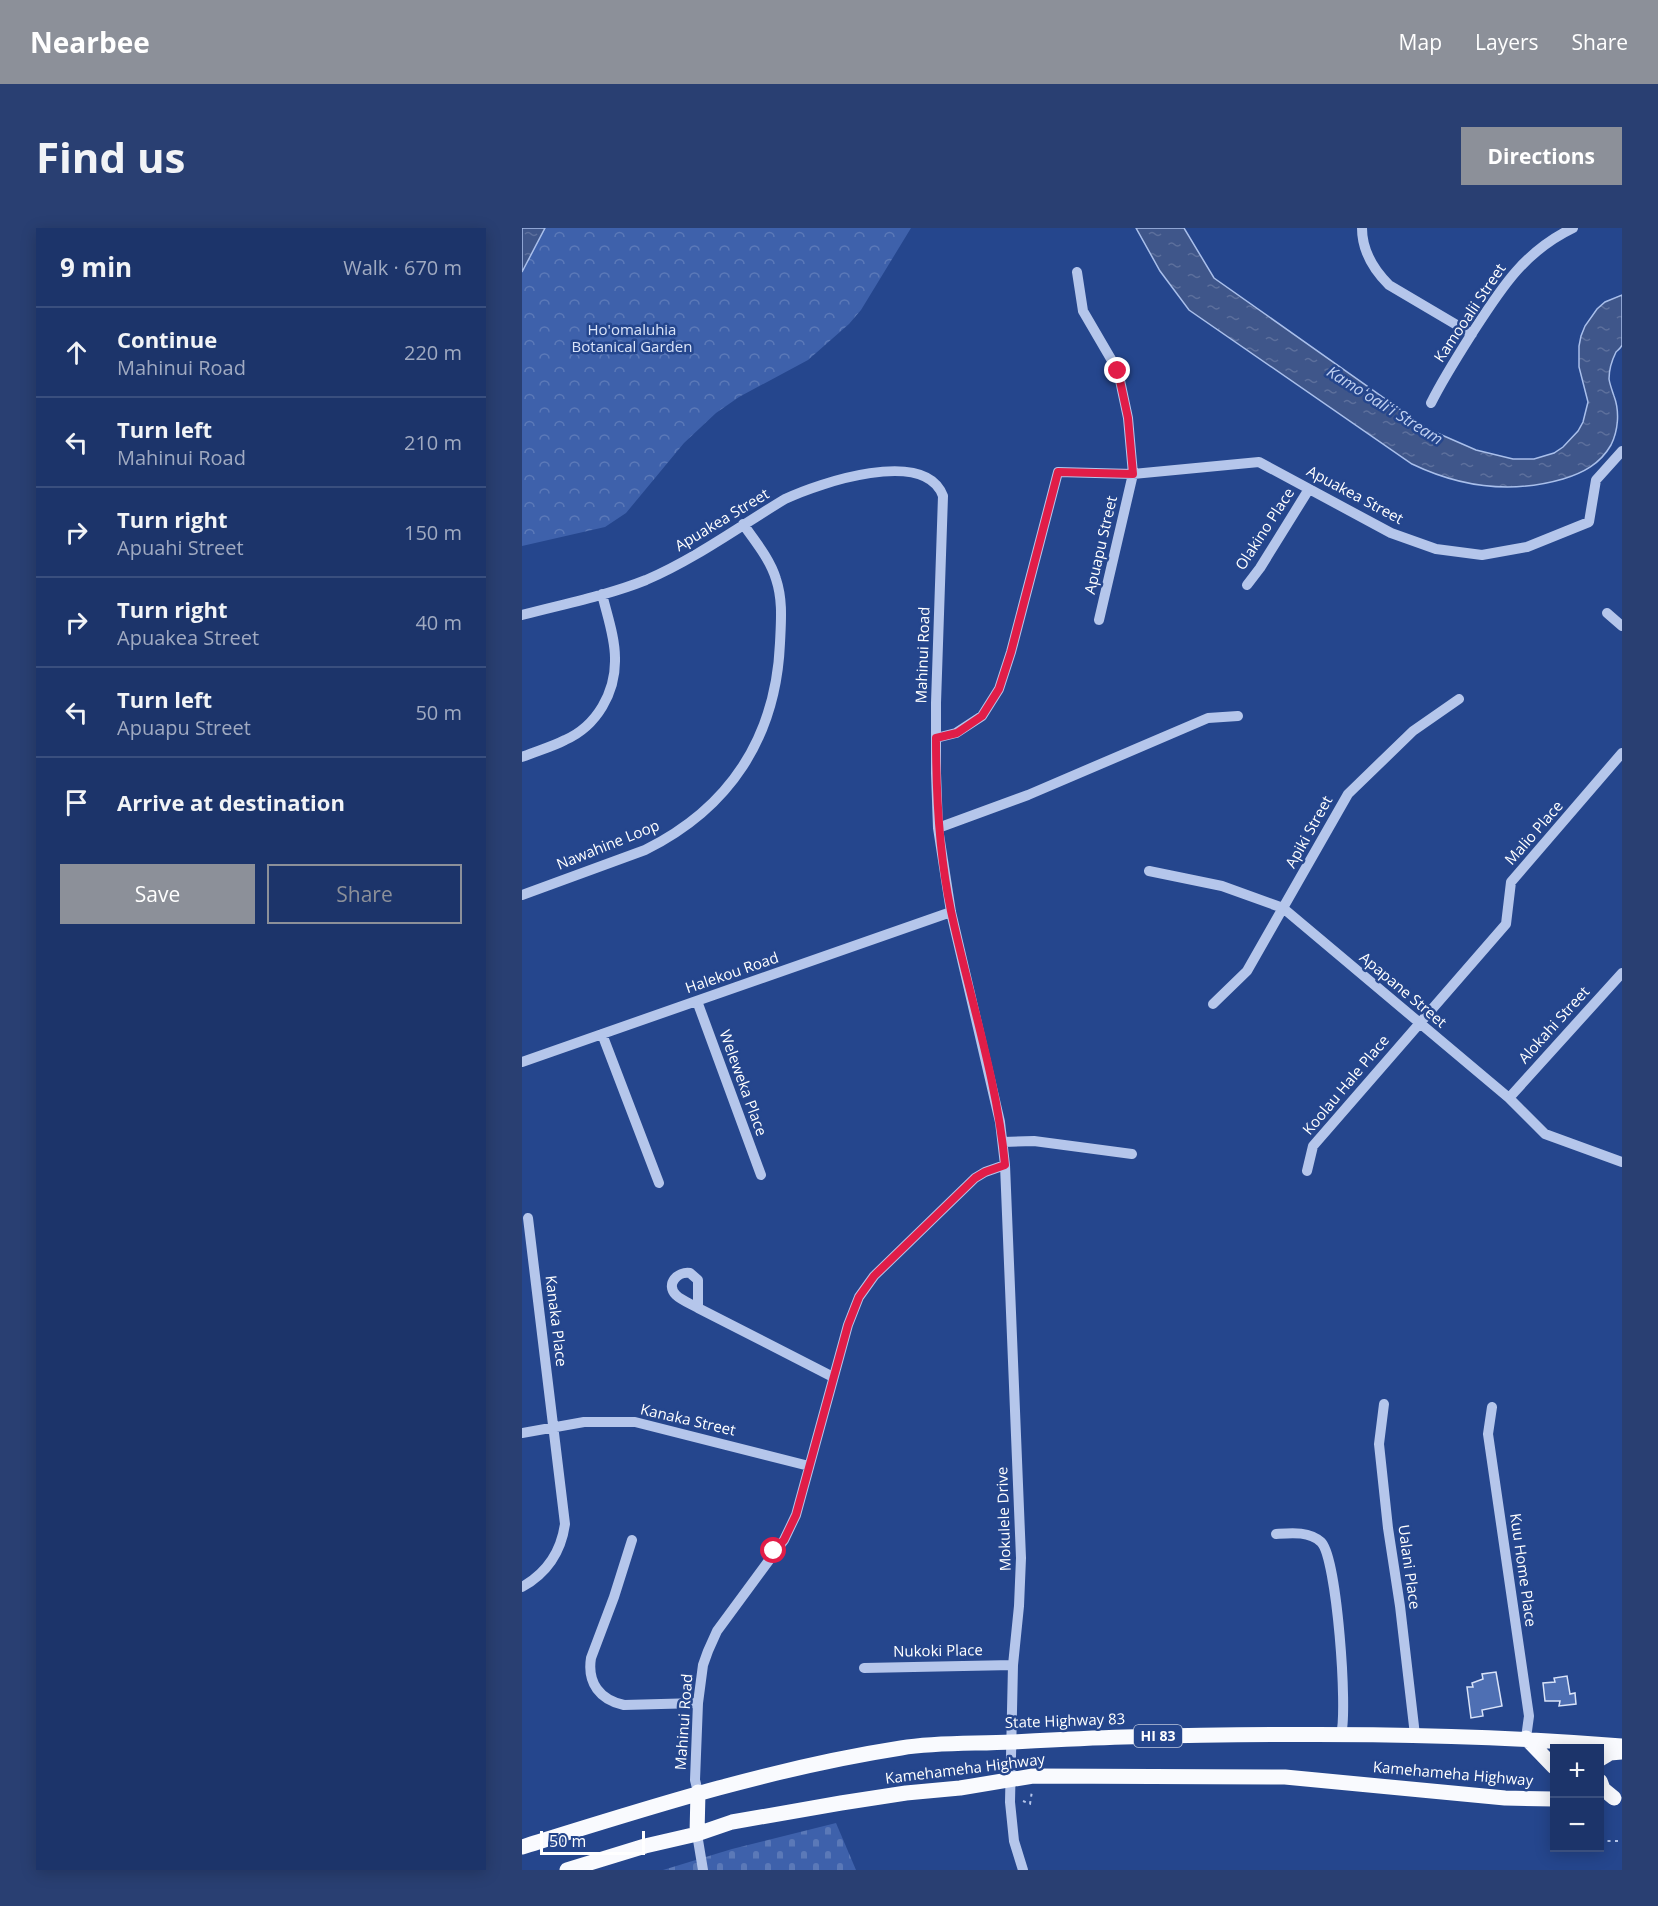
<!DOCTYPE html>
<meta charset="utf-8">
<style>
body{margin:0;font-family:"Open Sans",sans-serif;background:#293f72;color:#f1f3f6}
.controls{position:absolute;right:18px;bottom:18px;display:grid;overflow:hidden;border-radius:0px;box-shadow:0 3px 15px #0003}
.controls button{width:54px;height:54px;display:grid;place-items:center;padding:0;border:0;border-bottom:2px solid #3a4f7e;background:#1c346a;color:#f1f3f6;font:30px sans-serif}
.scale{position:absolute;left:18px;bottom:15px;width:105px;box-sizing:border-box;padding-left:6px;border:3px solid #fff;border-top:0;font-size:16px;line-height:21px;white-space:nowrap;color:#fff;-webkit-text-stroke:4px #25468d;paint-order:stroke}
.stop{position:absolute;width:18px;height:18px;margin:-14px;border:4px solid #e11d48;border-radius:50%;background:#fff}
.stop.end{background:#e11d48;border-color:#fff;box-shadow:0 2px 6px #0008}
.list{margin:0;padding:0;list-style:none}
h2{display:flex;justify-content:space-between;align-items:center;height:78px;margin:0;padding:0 24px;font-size:26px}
h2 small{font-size:20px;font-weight:400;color:#a0aac1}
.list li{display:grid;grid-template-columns:39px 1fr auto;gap:18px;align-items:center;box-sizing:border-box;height:90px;padding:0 24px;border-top:2px solid #3a4f7e}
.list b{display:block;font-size:22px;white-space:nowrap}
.list p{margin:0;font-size:20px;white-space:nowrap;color:#a0aac1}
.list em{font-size:20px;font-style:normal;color:#a0aac1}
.actions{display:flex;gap:12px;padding:18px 24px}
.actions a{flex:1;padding:14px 0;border:2px solid #8c9099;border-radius:0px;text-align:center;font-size:21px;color:#8c9099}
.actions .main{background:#8c9099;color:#fff}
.icon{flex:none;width:33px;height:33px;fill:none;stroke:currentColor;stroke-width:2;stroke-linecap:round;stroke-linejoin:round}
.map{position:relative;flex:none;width:1100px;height:1642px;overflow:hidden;border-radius:0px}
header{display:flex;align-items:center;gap:36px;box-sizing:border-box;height:84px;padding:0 30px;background:#8c9099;color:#fff}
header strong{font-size:28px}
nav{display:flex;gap:33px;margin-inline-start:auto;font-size:21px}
.intro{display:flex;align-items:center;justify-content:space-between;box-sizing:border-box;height:144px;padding:0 36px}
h1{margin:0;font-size:42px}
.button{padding:15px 27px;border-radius:0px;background:#8c9099;color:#fff;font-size:21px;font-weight:700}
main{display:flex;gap:36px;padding:0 36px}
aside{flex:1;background:#1c346a;border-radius:0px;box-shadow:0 3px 15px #0003}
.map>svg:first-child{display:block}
.cemetery{fill:url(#cemetery-stones)}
.park{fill:url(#park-crowns)}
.water{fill:url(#water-ripples);stroke:#a9bfeb;stroke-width:1.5}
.building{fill:#4e6fb3;stroke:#d9e3f8;stroke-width:1.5}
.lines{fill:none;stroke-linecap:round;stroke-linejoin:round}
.path{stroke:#b5c6eb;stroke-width:2;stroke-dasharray:3 4.5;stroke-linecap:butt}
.minor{stroke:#b5c6eb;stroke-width:10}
.major{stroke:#f9fafe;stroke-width:15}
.route{stroke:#e11d48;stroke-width:8}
.labels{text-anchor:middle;stroke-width:5;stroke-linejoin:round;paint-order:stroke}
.shield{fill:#25468d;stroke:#bec8dd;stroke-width:1.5}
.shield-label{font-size:14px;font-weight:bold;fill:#fff}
.street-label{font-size:15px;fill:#fff;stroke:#25468d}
.park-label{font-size:15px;fill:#d9e3f8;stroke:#25468d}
.water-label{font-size:16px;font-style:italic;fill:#c1d1f2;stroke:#25468d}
</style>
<header>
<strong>Nearbee</strong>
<nav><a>Map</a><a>Layers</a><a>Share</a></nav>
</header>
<div class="intro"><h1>Find us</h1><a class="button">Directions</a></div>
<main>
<aside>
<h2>9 min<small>Walk · 670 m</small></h2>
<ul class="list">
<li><svg class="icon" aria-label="ahead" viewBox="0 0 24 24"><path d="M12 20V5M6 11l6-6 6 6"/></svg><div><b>Continue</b><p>Mahinui Road</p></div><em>220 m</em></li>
<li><svg class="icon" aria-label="left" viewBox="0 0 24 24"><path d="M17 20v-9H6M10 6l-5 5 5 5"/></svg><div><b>Turn left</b><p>Mahinui Road</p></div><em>210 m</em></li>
<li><svg class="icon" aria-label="right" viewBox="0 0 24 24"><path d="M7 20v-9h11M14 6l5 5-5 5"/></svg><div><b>Turn right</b><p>Apuahi Street</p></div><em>150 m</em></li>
<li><svg class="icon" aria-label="right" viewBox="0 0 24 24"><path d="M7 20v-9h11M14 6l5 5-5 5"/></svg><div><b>Turn right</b><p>Apuakea Street</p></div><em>40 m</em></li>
<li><svg class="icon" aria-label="left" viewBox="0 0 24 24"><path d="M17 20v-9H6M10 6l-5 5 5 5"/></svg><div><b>Turn left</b><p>Apuapu Street</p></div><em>50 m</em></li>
<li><svg class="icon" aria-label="arrive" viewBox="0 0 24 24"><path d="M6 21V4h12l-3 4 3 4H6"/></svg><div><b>Arrive at destination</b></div></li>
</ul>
<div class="actions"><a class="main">Save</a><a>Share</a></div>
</aside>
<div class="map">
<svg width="1100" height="1642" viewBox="0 0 1100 1642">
<defs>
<pattern id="cemetery-stones" width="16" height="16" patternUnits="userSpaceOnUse" patternTransform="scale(1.5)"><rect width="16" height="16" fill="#3e61ab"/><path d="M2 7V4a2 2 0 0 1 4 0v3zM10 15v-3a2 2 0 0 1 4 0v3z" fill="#5b79b8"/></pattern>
<pattern id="park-crowns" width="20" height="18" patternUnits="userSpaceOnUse" patternTransform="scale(1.5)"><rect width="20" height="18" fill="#3e61ab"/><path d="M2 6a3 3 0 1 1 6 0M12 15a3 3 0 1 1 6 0" fill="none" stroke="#5b79b8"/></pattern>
<pattern id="water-ripples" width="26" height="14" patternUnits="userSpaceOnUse" patternTransform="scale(1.5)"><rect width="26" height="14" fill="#3f568a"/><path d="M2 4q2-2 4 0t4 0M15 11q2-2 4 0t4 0" fill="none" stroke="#5c6f9c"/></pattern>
</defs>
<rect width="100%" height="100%" fill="#25468d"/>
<path class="cemetery" d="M314,1595L334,1642H141L210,1621Z"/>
<path class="park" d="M0,0H389L339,82L327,96L286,132L217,169L194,185L162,215L104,285L83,299L0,318Z"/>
<path class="water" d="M0,0H23L0,44Z
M614,0H662L692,50L906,201L954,222L991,231H1012L1032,225L1041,219L1056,203L1061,194L1066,174L1057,139V118L1059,108L1063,98L1075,81L1083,74L1100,67C1100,76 1100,111 1100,117C1099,120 1096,122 1094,124C1090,132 1087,141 1087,151C1088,157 1090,162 1092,168C1098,184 1096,203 1089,217C1078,236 1061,245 1041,251C989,266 938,259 890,236L667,82L638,43Z"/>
<path class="building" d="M974,1444L980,1478L960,1482L961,1488L949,1490L945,1459H951L950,1455L961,1451L960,1446Z
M1045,1448L1048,1466L1053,1465L1054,1476L1037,1478L1038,1473H1023L1021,1455L1033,1454L1032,1450Z"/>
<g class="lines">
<path class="path" d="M501,1573L508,1576L510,1563
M1078,1613H1100"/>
<path class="minor" d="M840,0C840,23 851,41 867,57L950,106
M555,44L561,83L596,143L606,190L611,246L577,392
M909,175C921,151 935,129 949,107C978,62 1001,24 1051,0
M725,357L738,340L787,261
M1085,385L1100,398
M0,387C41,376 84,368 124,352C173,331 218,298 263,271C297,255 403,219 421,268L414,475V545L416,600L429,684L478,894L483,937L463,944L453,950L352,1048L337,1069L326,1097L274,1287L262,1312L195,1403L186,1423L181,1437L176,1475L173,1552L176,1564
M414,510L434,505L460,488L477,461L489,424L536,244L611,246L737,234L869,305L914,321L960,327L1005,319L1067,294L1074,252L1100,223
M0,529C14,523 30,519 43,512C75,498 94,464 93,430C93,409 85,387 80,366
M416,600L506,567L686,490L716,488
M627,643L700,658L761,680L987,870L1023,906L1100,934
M0,667L123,622C208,580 254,509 258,415C259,393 261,372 254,351C248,331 233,313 221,296
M175,773L239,947
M691,776L725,743L826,566L891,503L937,471
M80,806L137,955
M0,834L429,684
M987,870L1100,745
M481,914L512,913L610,926
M483,937L499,1330L497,1378L491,1437L488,1574L492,1613L501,1642
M785,943L791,918L984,696L989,654L1100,525
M176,1080V1052L168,1045C156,1043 143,1056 154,1067C159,1072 169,1076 176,1080L311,1149
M862,1176L857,1216L866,1300L878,1378L893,1507
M970,1179L966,1206L1007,1488L1004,1510
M0,1205L62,1194H113L287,1238
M754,1306C769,1305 787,1303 799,1314C815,1329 826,1484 819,1506
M110,1312L92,1369L69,1430C65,1455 78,1472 102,1477L176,1475
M0,1359C25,1345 39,1324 43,1296L6,990
M342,1440L491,1437
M175,1606L181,1642"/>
<path class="major" d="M1004,1510L1032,1539
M1078,1531L1088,1525L1100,1524
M1078,1553L1081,1561L1092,1570
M175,1606L176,1564
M0,1619C125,1580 250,1540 379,1520C416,1514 453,1516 490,1514C528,1512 565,1510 602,1509C768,1505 934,1504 1100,1518
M45,1642L123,1618L175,1606L210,1594L319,1575L384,1565L438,1560L511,1548L763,1549L983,1570L1032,1571"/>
</g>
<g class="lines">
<path class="route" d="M252,1323L262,1312L274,1287L326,1097L337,1069L352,1048L453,950L463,944L483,937C475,851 447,767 429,683C417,626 414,568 414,510L435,505L460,488L477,461L489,424L536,244L611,246L606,190L596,143"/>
</g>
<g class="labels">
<rect class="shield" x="612" y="1497" width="48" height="22" rx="4.5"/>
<g class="shield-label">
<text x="636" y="1513">HI 83</text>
</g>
<g class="street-label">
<text transform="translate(948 85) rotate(-56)" y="5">Kamooalii Street</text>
<text transform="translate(833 267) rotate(28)" y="5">Apuakea Street</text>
<text transform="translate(200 292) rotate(-31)" y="5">Apuakea Street</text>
<text transform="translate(743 301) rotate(-57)" y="5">Olakino Place</text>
<text transform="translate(579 317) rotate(-77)" y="5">Apuapu Street</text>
<text transform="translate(401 427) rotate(-88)" y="5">Mahinui Road</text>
<text transform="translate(787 604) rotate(-61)" y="5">Apiki Street</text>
<text transform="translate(1012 605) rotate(-49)" y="5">Malio Place</text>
<text transform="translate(86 617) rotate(-22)" y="5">Nawahine Loop</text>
<text transform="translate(210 745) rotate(-19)" y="5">Halekou Road</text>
<text transform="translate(881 762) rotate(40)" y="5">Apapane Street</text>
<text transform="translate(1032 797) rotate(-48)" y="5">Alokahi Street</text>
<text transform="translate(221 855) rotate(70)" y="5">Weleweka Place</text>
<text transform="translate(824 857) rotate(-50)" y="5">Koolau Hale Place</text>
<text transform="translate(34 1093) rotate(83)" y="5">Kanaka Place</text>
<text transform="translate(166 1192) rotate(13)" y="5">Kanaka Street</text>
<text transform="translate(482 1291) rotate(-92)" y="5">Mokulele Drive</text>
<text transform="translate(887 1339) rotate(82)" y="5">Ualani Place</text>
<text transform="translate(1001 1342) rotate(82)" y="5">Kuu Home Place</text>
<text transform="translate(416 1423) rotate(-1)" y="5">Nukoki Place</text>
<text transform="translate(543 1493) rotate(-2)" y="5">State Highway 83</text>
<text transform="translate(162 1494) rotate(-86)" y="5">Mahinui Road</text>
<text transform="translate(443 1541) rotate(-7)" y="5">Kamehameha Highway</text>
<text transform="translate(931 1546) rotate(5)" y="5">Kamehameha Highway</text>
</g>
<g class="park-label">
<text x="110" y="107">Ho'omaluhia<tspan x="110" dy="17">Botanical Garden</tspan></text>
</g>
<g class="water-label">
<text transform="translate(863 177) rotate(32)" y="6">Kamoʻoaliʻi Stream</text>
</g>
</g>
</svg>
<div class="controls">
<button>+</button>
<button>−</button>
</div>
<div class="scale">50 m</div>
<div class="stop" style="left:252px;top:1323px"></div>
<div class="stop end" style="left:596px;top:143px"></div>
</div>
</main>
